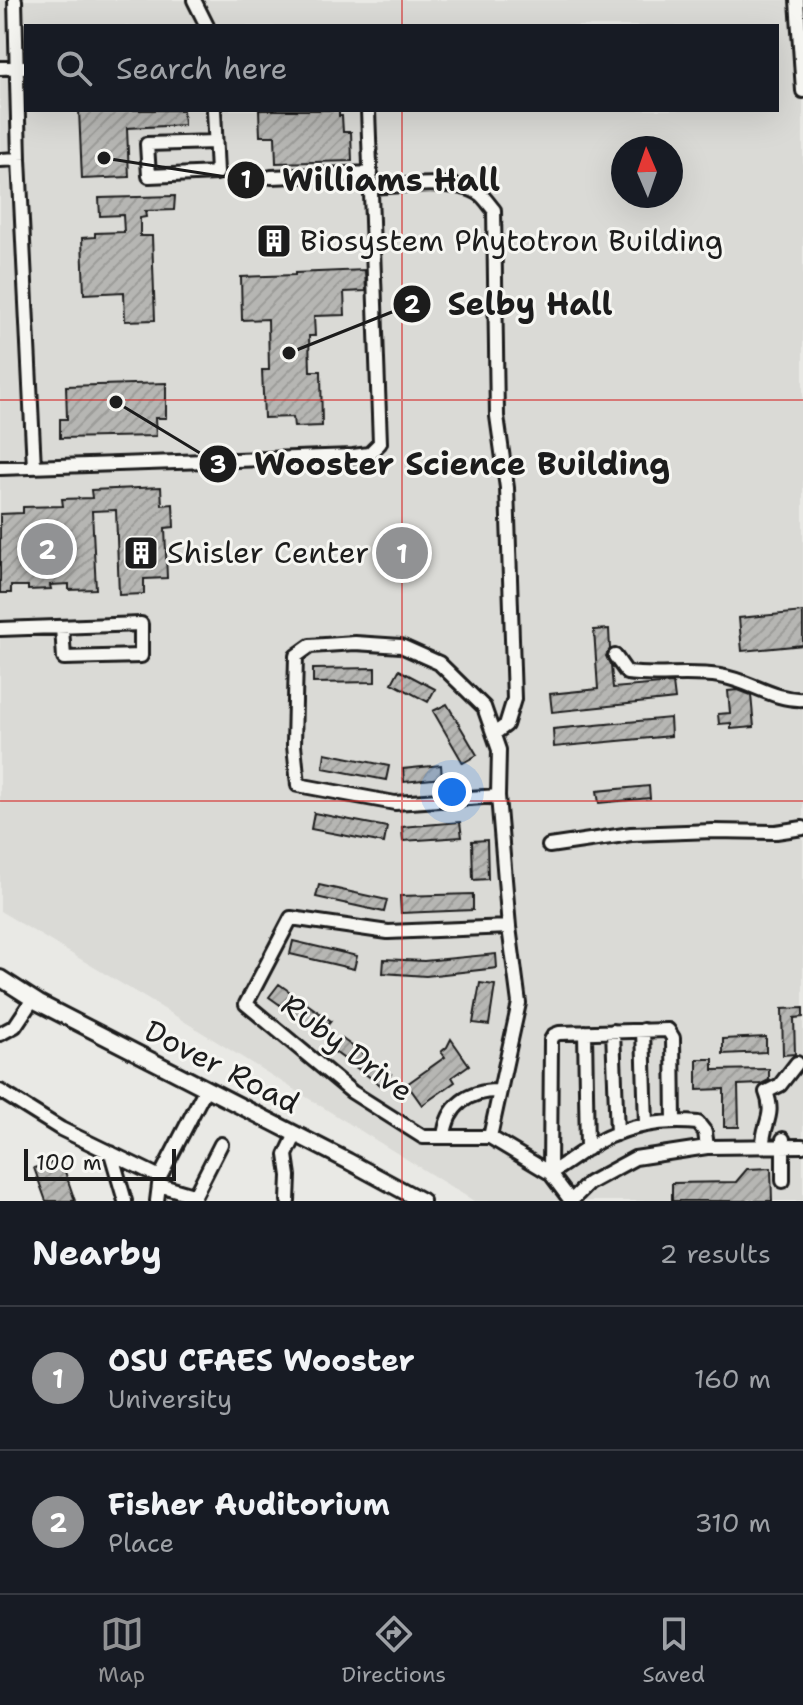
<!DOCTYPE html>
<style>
body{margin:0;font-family:"Shantell Sans",sans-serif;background:#20242c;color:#f1f3f6}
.compass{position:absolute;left:611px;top:136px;width:72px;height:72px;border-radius:50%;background:#171b24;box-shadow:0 8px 32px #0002;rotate:358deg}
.scale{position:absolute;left:24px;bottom:20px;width:152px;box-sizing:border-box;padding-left:8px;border:4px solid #1c1c1c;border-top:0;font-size:22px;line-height:28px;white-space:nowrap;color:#1c1c1c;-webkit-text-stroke:6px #f6f6f2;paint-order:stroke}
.you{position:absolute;left:452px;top:792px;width:28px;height:28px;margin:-20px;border:6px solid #fff;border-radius:50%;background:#1a73e8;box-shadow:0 0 0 12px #1a73e833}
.badge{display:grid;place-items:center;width:52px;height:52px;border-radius:50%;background:#919294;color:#fff;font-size:26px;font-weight:700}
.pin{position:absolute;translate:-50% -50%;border:4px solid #fff;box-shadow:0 2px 8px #0006}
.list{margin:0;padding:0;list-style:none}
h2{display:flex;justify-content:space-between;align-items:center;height:104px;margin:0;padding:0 32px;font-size:34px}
h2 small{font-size:26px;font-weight:400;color:#9ea1a6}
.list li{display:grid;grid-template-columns:52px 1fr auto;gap:24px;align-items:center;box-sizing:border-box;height:144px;padding:0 32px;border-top:2px solid #363941}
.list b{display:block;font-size:30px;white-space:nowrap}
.list p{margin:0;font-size:26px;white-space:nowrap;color:#9ea1a6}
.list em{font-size:26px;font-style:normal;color:#9ea1a6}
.icon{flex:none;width:44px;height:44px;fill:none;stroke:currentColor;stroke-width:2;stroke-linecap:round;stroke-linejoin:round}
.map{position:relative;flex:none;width:803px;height:1201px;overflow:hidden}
.search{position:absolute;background:#171b24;box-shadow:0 8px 32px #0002;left:24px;right:24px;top:24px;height:88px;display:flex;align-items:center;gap:20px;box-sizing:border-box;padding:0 28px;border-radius:0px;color:#9ea1a6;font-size:30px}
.sheet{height:392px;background:#171b24}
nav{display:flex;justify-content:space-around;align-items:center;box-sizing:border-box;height:112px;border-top:2px solid #363941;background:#171b24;font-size:22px;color:#9ea1a6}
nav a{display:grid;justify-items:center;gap:4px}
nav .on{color:#919294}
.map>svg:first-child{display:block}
.built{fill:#dadad6;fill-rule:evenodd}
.building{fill:url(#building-hatch);stroke:#1c1c1c;stroke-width:2}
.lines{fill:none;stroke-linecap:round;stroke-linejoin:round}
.minor-casing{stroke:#1c1c1c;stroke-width:18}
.major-casing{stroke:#1c1c1c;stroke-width:20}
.minor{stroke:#f6f6f2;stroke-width:12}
.major{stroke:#f6f6f2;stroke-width:14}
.grid{fill:none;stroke:#d62828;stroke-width:2;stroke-opacity:0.55}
.labels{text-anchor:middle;stroke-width:6;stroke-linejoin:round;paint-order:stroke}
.poi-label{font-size:30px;fill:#1c1c1c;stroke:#f6f6f2;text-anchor:start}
.street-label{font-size:30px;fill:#1c1c1c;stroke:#f6f6f2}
.leader{fill:none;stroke:#1c1c1c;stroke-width:3}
.callout-dot{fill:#1c1c1c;stroke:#f6f6f2;stroke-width:3}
.mark-label{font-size:24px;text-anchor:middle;font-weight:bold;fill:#fff}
.callout-label{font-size:32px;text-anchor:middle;font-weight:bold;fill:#1c1c1c;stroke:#f6f6f2;stroke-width:6;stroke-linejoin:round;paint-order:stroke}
</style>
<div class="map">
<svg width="803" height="1201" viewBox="0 0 803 1201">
<defs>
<pattern id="building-hatch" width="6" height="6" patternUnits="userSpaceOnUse" patternTransform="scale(2)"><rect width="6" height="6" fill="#b6b6b3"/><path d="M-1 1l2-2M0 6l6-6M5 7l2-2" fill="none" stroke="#9c9c99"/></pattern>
</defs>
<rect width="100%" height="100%" fill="#e9e9e5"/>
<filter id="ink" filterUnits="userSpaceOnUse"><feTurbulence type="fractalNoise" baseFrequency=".0125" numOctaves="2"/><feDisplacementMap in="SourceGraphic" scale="16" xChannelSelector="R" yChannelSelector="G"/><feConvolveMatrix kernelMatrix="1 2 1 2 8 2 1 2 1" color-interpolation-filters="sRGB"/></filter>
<g filter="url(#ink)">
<path class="built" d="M0,0H803V1201H474L169,1012L0,911ZM26,26H777V110H26ZM623,148H671V196H623Z"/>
<path class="building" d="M79,110H183L184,125L127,128L129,177L82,179Z
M259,110H339V116H342L343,132H351L352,161L276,163L275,136H260Z
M175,196L174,210L145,211L146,217L140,218V236H152L155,320L125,321L124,292L84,294L82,238L95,237V233L124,232L123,215L100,216L99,198Z
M365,270L366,291L344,292L345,315L314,316L315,336H309L310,371H321L322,426L294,427L293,417L264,418L262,370H269L268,319L242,320L241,277L295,275V273Z
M166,383V418H155L156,436L60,438V419H67L66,386Z
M161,487L162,505L173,504L174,527L165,528L167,578L144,579V594L119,595L116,510L92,511L96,589L69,590V584L50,585L51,589L28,590V586H11V593H0V514L23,513V507L63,506L62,499L92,498L91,490Z
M803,612V645L742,651L739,618Z
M609,629L610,649L606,656L611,666L613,688L673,683L675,699L552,712L550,694L598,689L594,630Z
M375,668V682L313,683V669Z
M399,670L435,689L428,702L392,683Z
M738,690L751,695L754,727L731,729V723L719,724L718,714L730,713L728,691Z
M447,704L477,755L463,763L433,711Z
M670,718L671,736L554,747L553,729Z
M325,753L389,766L386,780L323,768Z
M441,765L442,778L404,782L403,769Z
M649,786L650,798L599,803L597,791Z
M314,813L387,827L384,843L311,829Z
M460,822L462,837L403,841L402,827Z
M487,840L488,879L473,880L472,841Z
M319,885L387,900L384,912L316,897Z
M473,894V910L401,913L400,896Z
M293,941L357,956L354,969L290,954Z
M496,954L497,968L426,976L383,973L384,959L424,961Z
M480,983L495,985L489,1025L473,1023Z
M279,984L331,1021L321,1034L269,997Z
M803,1008V1017L794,1018L795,1054L783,1055L782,1009Z
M766,1037V1052L723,1054V1039Z
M341,1038L391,1074L382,1086L332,1050Z
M451,1039L469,1065L452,1077L455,1082L422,1105L407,1084L445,1057L441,1052L447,1047Z
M697,1059H713V1070L769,1069V1080L761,1084L738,1085L739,1127H724V1089L697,1090Z
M61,1160L75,1201H46L34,1168Z
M771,1168L772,1201H672V1183L736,1182L747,1169Z"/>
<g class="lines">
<defs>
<path id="minor" d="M15,0L19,159L34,467
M194,0L207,26
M797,0L803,91
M0,68L26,67
M214,110L217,173L149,176L147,144L215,142
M0,160L19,159
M271,177L371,173
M372,187C398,186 461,178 481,195C486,199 490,206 494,210L497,416L507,488L514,699L506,725L494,734
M0,468L353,456L369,454L380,443L368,110
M0,629L141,624V656L64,658L62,627
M615,656L627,673C658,677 689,671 720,676C749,680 774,701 803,699
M549,846L631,834L713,831L776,832L803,828
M509,927L388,932L291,918L246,1004L352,1092L423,1137H490L550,1173
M643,1030L646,1125
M613,1031L617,1134
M585,1032L587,1149
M0,1034L15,1026L33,999
M0,1091L61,1129L160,1177
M444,1137C447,1105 469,1090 500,1091
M490,1137L519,1003L509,927L498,796L499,750L484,707L439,663L401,646L355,643L310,646L296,656L294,745L298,785L395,803L498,796
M783,1139V1181
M763,1146C762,1124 776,1117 766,1092L780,1085L797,1063
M111,1153L125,1201
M550,1173C570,1162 588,1145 610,1136C637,1124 668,1120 698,1123L705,1132L707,1147
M159,1185L193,1195
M157,1201L160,1177L206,1088
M192,1201L221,1144
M288,1201L289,1176L286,1155L296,1134
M571,1201L550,1173L551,1040L554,1035L559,1033L668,1030L673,1038L674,1122
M571,1201L589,1183L635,1158L707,1147L803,1146"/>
<path id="major" d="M0,978L39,1003L348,1161L422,1201"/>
</defs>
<use href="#minor" class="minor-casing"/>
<use href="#major" class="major-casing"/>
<use href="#minor" class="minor"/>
<use href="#major" class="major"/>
</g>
</g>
<path class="grid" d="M402,0V26M402,110V1201M0,400H803M0,801H803"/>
<defs>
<symbol id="building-square" viewBox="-11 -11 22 22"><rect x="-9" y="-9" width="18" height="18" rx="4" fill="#1c1c1c" stroke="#f6f6f2"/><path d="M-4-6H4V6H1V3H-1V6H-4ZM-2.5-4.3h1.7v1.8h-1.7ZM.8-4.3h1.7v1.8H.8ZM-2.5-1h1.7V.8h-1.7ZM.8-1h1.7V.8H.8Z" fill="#fff"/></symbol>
</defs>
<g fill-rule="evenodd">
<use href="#building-square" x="254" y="221" width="40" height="40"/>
<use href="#building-square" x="121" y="533" width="40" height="40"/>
</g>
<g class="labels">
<g class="poi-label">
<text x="300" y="251">Biosystem Phytotron Building</text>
<text x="167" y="563">Shisler Center</text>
</g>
<g class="street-label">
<text transform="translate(347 1048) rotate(37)" y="10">Ruby Drive</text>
<text transform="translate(222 1067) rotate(27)" y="10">Dover Road</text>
</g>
</g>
<path class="leader" d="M104 158L246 180M289 353L412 304M116 402L218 464"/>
<g class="callout-dot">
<circle cx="104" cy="158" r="8"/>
<circle cx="289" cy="353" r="8"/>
<circle cx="116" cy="402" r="8"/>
<circle cx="246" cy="180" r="20"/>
<circle cx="412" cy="304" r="20"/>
<circle cx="218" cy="464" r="20"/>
</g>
<g class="mark-label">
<text x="246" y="188">1</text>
<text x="412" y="313">2</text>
<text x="218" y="473">3</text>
</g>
<g class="callout-label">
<text x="391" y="191">Williams Hall</text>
<text x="530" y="315">Selby Hall</text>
<text x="462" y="475">Wooster Science Building</text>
</g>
</svg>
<svg class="compass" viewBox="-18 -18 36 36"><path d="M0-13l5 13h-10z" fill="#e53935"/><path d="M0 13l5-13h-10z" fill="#9ea1a6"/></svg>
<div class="scale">100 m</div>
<div class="you"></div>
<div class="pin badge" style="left:402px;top:553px">1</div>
<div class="pin badge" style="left:47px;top:549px">2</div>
<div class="search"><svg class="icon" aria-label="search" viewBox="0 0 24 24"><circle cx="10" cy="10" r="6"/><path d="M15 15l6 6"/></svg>Search here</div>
</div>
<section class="sheet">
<h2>Nearby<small>2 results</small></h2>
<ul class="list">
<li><span class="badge">1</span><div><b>OSU CFAES Wooster</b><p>University</p></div><em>160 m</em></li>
<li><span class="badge">2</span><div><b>Fisher Auditorium</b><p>Place</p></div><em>310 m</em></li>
</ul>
</section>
<nav>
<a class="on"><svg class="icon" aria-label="map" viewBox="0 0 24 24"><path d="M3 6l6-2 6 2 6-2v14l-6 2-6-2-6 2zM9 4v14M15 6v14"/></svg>Map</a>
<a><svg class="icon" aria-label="directions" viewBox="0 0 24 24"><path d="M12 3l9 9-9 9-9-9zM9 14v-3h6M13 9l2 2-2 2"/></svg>Directions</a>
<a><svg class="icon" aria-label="saved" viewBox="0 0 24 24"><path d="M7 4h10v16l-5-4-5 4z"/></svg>Saved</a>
</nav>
